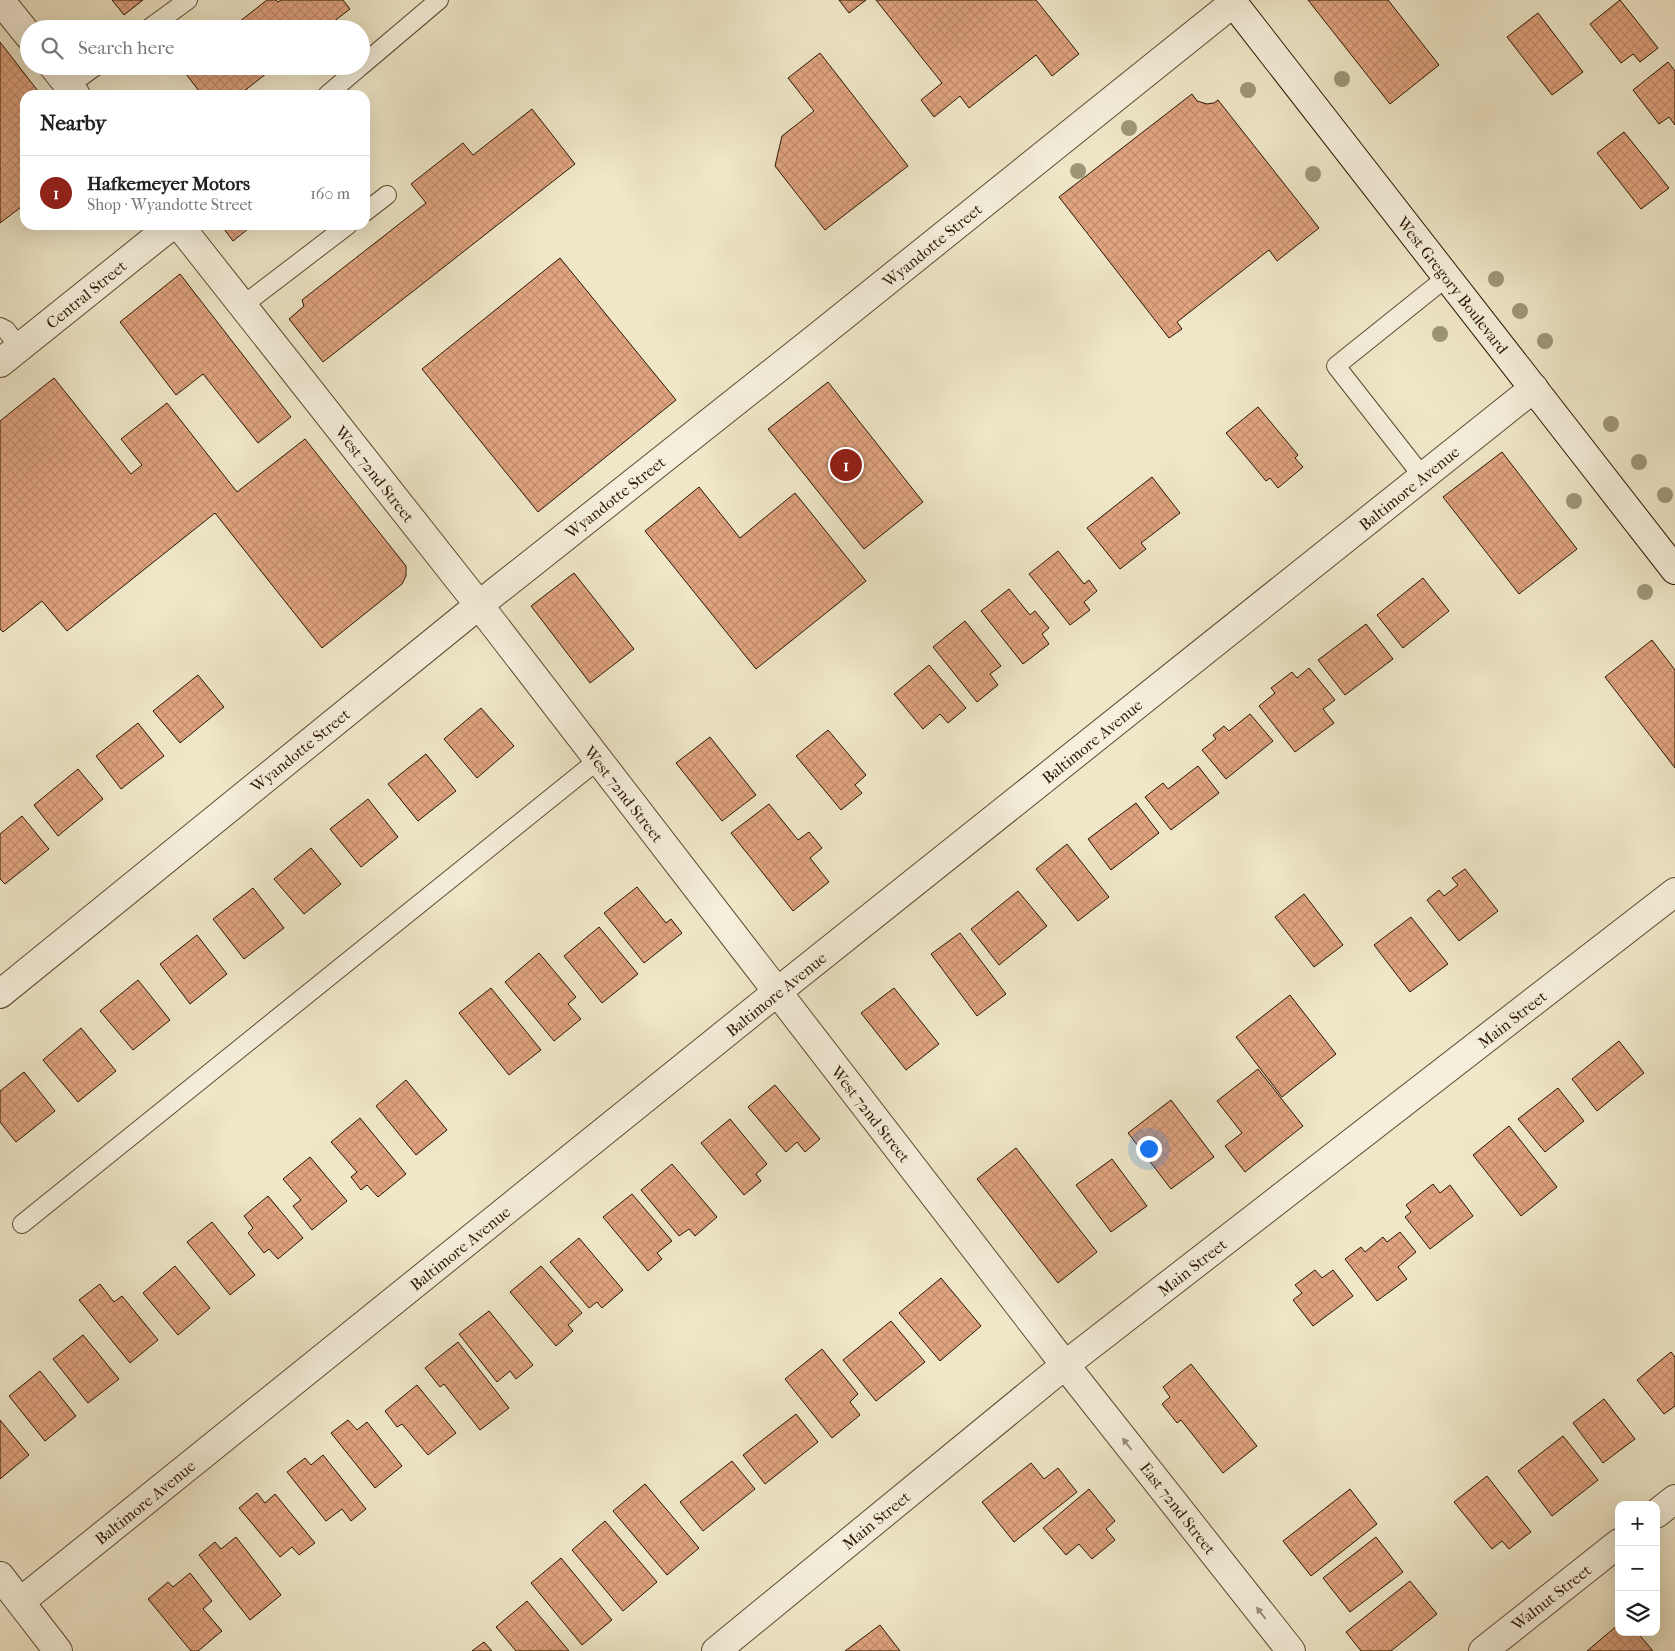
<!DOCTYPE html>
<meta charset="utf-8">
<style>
body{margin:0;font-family:"IM FELL French Canon",serif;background:#f6f6f6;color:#202124}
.controls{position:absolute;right:15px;bottom:15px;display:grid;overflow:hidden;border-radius:10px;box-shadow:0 5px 20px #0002}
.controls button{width:45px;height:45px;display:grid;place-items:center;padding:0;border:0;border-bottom:1px solid #e0e0e0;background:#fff;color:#202124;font:25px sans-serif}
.you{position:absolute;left:1148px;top:1148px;width:18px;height:18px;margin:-12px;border:4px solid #fff;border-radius:50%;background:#1a73e8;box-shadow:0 0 0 8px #1a73e833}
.badge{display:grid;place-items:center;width:32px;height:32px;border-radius:50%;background:#8f2418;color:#fff;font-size:16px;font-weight:700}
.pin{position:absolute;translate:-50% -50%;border:2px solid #fff;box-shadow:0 1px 5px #0006}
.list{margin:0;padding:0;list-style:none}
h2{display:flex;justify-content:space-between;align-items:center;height:65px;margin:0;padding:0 20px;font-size:21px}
h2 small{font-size:16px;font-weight:400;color:#757577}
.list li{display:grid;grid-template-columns:32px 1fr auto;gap:15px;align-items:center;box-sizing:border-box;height:75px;padding:0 20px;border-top:1px solid #e0e0e0}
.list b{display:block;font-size:19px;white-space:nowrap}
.list p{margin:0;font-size:16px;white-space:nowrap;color:#757577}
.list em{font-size:16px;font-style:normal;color:#757577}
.icon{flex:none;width:28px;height:28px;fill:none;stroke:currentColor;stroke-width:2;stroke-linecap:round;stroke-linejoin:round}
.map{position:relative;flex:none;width:1675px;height:1651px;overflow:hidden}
.search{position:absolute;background:#fff;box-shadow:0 5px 20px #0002;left:20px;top:20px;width:350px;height:55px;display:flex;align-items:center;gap:12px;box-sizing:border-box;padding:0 18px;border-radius:28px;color:#757577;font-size:19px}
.panel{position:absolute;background:#fff;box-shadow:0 5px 20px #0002;left:20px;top:90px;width:350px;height:140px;border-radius:15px}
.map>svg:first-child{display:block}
.building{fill:url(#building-cross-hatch);stroke:#2c1600}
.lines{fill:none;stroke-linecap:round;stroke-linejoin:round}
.lane-casing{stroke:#5d4a32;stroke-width:20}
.street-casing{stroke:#5d4a32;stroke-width:30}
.secondary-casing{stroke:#2c1600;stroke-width:30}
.lane{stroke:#f5efdb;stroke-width:18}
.street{stroke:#f5efdb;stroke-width:28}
.secondary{stroke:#f5efdb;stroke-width:28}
.tree{fill:#9e9678}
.oneway{fill:#9b8d78}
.labels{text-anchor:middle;stroke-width:4;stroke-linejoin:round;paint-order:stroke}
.street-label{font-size:16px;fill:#2c1600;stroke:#f5efdb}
</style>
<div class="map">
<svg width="1675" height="1651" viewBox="0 0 1675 1651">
<defs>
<pattern id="building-cross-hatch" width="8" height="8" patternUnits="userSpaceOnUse" patternTransform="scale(1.25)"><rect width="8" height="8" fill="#e0a480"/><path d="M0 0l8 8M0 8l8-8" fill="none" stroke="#c08c6d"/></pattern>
</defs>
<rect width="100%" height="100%" fill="#efe7c8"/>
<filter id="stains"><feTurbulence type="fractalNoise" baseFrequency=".004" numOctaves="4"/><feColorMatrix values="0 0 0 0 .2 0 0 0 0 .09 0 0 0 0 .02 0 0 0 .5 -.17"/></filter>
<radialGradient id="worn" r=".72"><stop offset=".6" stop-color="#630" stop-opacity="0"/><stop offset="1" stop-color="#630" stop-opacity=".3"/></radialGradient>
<path class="building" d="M112,0H143L124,15Z
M267,0H276L278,2L281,0H343L350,9L324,29H230Z
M839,0H866L849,13Z
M876,0H1036L1079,54L1052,76L1036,55L969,108L960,96L934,117L921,100L942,83Z
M1308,0H1388L1439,65L1390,104Z
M1620,0L1658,48L1640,62L1633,54L1621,63L1590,24Z
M1538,13L1583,72L1552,95L1507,37Z
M0,42L41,95H25V204L0,223Z
M820,53L908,166L825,230L775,166L782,136L814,111L788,78Z
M1668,62L1675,71V125L1669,117L1659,124L1633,90Z
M197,66H276L239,95H202L186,74Z
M1192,94L1197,101L1207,104L1214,103L1218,100L1319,228L1277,261L1269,250L1177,322L1182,329L1169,338L1059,197Z
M532,109L575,164L323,362L289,319L304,306L302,300L426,203L411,184L463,143L473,155Z
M1624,132L1669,188L1641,209L1597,153Z
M221,225H253L233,241Z
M560,258L676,400L538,512L422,369Z
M180,274L291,417L258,443L203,374L176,395L120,322Z
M54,378L131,474L142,465L121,439L167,403L237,492L305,439L406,566V576L402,584L322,648L215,513L67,631L42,601L3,632L0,629V421Z
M828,382L923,502L864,549L768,429Z
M1258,407L1298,455L1295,458L1303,467L1278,488L1270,478L1266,481L1226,433Z
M1502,452L1577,549L1519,594L1443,497Z
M1152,477L1180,513L1141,543L1146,549L1120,569L1087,528Z
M699,487L740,538L795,493L866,581L756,669L645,531Z
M1058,551L1084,584L1089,580L1097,591L1084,602L1090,610L1070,625L1029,574Z
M574,573L634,649L590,683L531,606Z
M1423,578L1449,611L1403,648L1377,615Z
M1009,589L1030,615L1035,611L1049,628L1042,634L1049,644L1023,664L981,611Z
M965,621L1001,666L990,674L998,685L977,702L933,647Z
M1366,624L1393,659L1345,695L1318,660Z
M1652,640L1675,670V768L1605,677Z
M929,665L966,708L948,723L940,714L923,729L894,694Z
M1309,668L1335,700L1323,709L1334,723L1295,752L1259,706L1275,693L1271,688L1292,672L1297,678Z
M198,675L224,707L180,743L153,711Z
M481,708L514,746L477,778L444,739Z
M1250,714L1273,741L1226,779L1202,750L1216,739L1213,735L1224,726L1229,731Z
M138,723L164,756L121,789L96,756Z
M828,730L866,775L855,785L862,793L841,810L796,756Z
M710,737L756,795L722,821L676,763Z
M426,754L456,791L418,821L388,784Z
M1198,766L1219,793L1171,830L1145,797L1163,783L1168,789Z
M78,769L103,799L58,836L34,805Z
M368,799L398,837L361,867L330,829Z
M1136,803L1159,833L1111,870L1088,839Z
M769,804L798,840L809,832L822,848L810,858L829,882L793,911L731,833Z
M22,816L49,849L5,884L0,879V834Z
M1067,844L1109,897L1078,921L1036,869Z
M311,848L341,884L304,914L274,879Z
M1465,869L1498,911L1459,941L1427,900L1439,890L1444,896L1458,885L1452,878Z
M637,887L666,923L671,919L682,933L644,963L604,913Z
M253,888L284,928L244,959L213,919Z
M1018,891L1047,926L999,965L971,929Z
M1304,894L1343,945L1314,967L1275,917Z
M1411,917L1448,964L1410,992L1374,945Z
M599,927L638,974L602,1003L564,956Z
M960,933L1006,994L977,1016L931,954Z
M197,935L227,974L190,1004L160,964Z
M539,953L576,997L568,1004L581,1019L554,1041L505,982Z
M138,980L170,1020L133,1050L100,1011Z
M491,988L541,1050L509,1075L459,1013Z
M894,988L939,1044L906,1070L861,1013Z
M1290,995L1336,1054L1282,1097L1236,1037Z
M81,1028L116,1071L78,1102L43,1060Z
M1619,1041L1644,1073L1597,1111L1572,1079Z
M1258,1069L1303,1126L1245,1172L1225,1146L1242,1133L1217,1101Z
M24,1072L55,1111L16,1142L0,1122V1091Z
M406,1080L447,1130L416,1155L376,1106Z
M775,1085L820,1139L805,1152L797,1142L786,1152L748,1107Z
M1558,1088L1584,1121L1545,1152L1518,1119Z
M1171,1100L1214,1157L1171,1189L1128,1133Z
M360,1118L406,1174L378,1197L367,1185L361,1190L351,1177L357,1172L331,1142Z
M730,1119L767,1164L756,1174L761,1181L744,1195L701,1143Z
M1509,1126L1557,1187L1521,1216L1473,1155Z
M1016,1148L1097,1252L1058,1283L977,1179Z
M310,1157L347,1201L312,1230L293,1206L301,1200L283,1179Z
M1112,1159L1147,1206L1111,1232L1076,1185Z
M672,1164L717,1217L695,1236L689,1229L679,1236L641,1190Z
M1433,1184L1440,1193L1450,1185L1473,1216L1430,1249L1405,1217L1411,1212L1406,1205Z
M632,1194L672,1241L657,1253L662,1259L648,1271L603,1217Z
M268,1196L303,1238L278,1259L269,1249L264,1253L248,1233L253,1228L244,1216Z
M212,1222L255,1275L230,1295L187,1242Z
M1400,1232L1416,1252L1398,1267L1407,1279L1377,1301L1345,1259L1361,1247L1365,1252L1383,1237L1387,1242Z
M579,1238L623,1290L602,1308L597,1302L589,1308L550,1262Z
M175,1266L210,1308L178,1335L143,1293Z
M541,1266L582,1313L568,1325L573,1331L556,1346L510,1292Z
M1315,1270L1322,1278L1333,1270L1353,1296L1313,1326L1293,1300L1302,1293L1295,1285Z
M941,1278L981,1326L940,1361L899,1313Z
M100,1284L114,1302L122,1296L158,1340L130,1363L79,1300Z
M489,1311L533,1365L516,1379L510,1371L497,1382L459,1334Z
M891,1321L925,1362L876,1401L843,1360Z
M83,1335L119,1379L88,1403L53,1359Z
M458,1342L509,1408L480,1430L444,1384L440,1387L425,1368Z
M822,1349L858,1394L850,1402L860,1415L832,1438L785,1379Z
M1671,1352L1675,1357V1406L1664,1414L1637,1380Z
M1191,1364L1257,1446L1223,1473L1181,1420L1177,1423L1162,1404L1170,1397L1163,1387Z
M40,1371L76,1416L45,1441L9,1396Z
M417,1385L456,1433L428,1455L402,1424L397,1427L385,1411Z
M1604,1399L1635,1439L1603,1463L1573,1423Z
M796,1414L818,1442L765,1484L743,1455Z
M0,1420L29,1455L0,1479Z
M348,1420L357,1430L367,1422L402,1466L375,1488L331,1433Z
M1563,1436L1598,1480L1552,1516L1518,1471Z
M323,1455L366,1509L351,1521L342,1509L326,1521L287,1472L305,1458L311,1465Z
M732,1461L755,1489L703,1531L680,1502Z
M1031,1463L1044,1479L1058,1468L1077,1492L1014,1542L982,1502Z
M1487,1476L1531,1532L1509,1549L1502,1541L1492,1549L1454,1502Z
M645,1484L699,1548L667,1575L613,1511Z
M1089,1489L1115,1521L1106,1529L1115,1540L1092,1559L1079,1544L1066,1555L1043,1528Z
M1350,1489L1377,1524L1311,1576L1283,1541Z
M257,1493L265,1503L275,1494L315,1543L299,1555L292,1547L280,1557L239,1508Z
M605,1521L657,1582L623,1611L572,1550Z
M236,1537L281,1595L250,1620L199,1555L215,1542L221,1549Z
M1376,1537L1403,1572L1350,1612L1323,1578Z
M561,1558L612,1620L582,1645L531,1583Z
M190,1573L212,1601L203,1609L222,1631L198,1651H191L148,1599L168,1582L173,1587Z
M1410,1581L1437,1614L1391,1651H1361L1346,1632Z
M527,1601L569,1651H516L496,1627Z
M1619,1624V1632H1637L1653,1651H1587Z
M880,1625L900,1651H845Z
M484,1642L492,1651H472Z"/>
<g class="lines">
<defs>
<path id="lane" d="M148,29L188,0
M361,66L439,0
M68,86L96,66
M327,95L361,66
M365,212L387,195
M242,306L348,225
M0,327L6,330L19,347
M1423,477L1336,366L1447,277
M22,1224L598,760"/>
<path id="street" d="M0,0L29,36
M53,66L76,95
M179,225L479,605L1065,1365L1291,1651
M0,363L172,225
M0,994L479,605L816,338L1233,3
M1656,1514L1675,1499
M0,1576L58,1651
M20,1602L777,992L1534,388
M716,1651L1065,1365L1675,892
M1483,1651L1619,1543"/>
<path id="secondary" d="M1231,0L1675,570"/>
</defs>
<use href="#lane" class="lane-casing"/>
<use href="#street" class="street-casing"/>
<use href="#secondary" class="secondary-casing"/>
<use href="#lane" class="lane"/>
<use href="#street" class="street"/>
<use href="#secondary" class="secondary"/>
</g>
<g class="tree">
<circle cx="1342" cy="79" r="8"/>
<circle cx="1248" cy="90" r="8"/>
<circle cx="1129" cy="128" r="8"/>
<circle cx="1078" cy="171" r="8"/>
<circle cx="1313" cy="174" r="8"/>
<circle cx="1496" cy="279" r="8"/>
<circle cx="1520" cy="311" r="8"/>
<circle cx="1440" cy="334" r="8"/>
<circle cx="1545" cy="341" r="8"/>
<circle cx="1611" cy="424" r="8"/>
<circle cx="1639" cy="462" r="8"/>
<circle cx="1665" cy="495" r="8"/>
<circle cx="1574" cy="501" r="8"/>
<circle cx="1645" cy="592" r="8"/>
</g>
<defs><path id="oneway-solid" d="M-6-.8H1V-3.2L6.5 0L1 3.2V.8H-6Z" transform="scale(1.25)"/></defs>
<g class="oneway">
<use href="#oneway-solid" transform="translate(1127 1444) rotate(-128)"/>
<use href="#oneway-solid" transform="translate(1261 1613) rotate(-128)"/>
</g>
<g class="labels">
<g class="street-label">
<text transform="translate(932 245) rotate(-39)" y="6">Wyandotte Street</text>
<text transform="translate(1453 285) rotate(52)" y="6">West Gregory Boulevard</text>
<text transform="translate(86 294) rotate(-39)" y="6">Central Street</text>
<text transform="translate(375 474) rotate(52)" y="6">West 72nd Street</text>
<text transform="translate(1409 488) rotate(-39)" y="6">Baltimore Avenue</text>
<text transform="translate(615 497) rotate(-38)" y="6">Wyandotte Street</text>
<text transform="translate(1092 741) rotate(-39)" y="6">Baltimore Avenue</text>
<text transform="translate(300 750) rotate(-39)" y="6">Wyandotte Street</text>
<text transform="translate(624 794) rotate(52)" y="6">West 72nd Street</text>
<text transform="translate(776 994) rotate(-39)" y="6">Baltimore Avenue</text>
<text transform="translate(1512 1019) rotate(-38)" y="6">Main Street</text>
<text transform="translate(871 1114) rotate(52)" y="6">West 72nd Street</text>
<text transform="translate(460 1248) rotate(-39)" y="6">Baltimore Avenue</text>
<text transform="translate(1192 1267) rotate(-38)" y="6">Main Street</text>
<text transform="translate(145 1502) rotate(-39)" y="6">Baltimore Avenue</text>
<text transform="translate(1178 1508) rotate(52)" y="6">East 72nd Street</text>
<text transform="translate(876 1520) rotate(-39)" y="6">Main Street</text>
<text transform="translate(1551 1597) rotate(-38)" y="6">Walnut Street</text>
</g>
</g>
<rect width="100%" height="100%" filter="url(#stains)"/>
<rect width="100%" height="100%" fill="url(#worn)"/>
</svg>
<div class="controls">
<button>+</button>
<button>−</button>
<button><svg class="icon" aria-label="layers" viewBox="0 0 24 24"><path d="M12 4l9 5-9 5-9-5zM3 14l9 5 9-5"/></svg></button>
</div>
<div class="you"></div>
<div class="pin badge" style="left:846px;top:465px">1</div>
<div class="search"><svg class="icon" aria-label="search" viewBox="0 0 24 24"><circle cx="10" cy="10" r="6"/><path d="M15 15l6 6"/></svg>Search here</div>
<section class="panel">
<h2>Nearby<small></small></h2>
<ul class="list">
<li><span class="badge">1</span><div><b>Hafkemeyer Motors</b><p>Shop · Wyandotte Street</p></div><em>160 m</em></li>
</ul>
</section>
</div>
